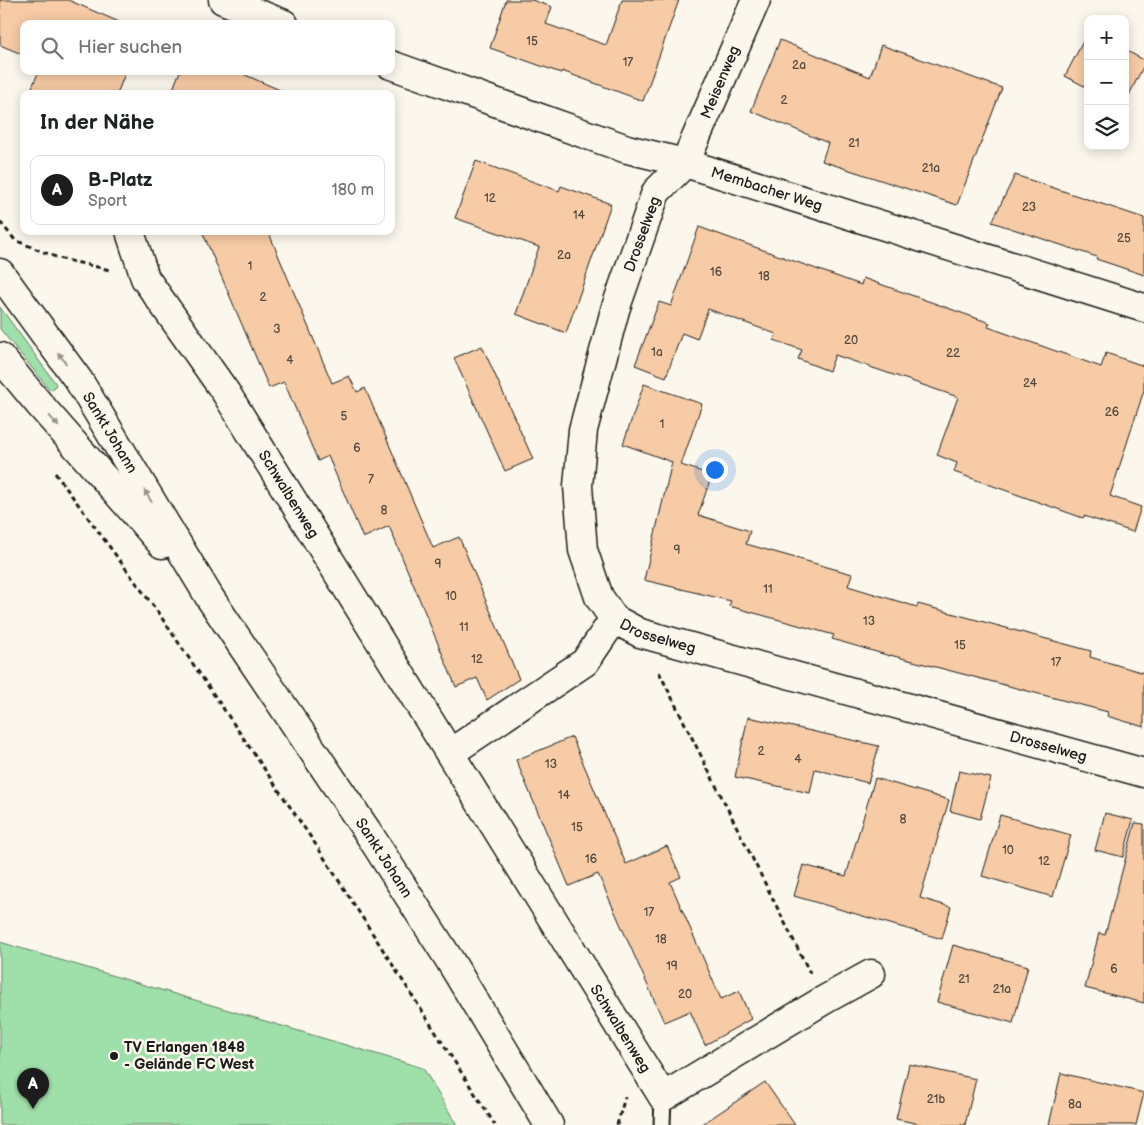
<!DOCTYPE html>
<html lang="de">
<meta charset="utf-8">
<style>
body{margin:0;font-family:"Balsamiq Sans",sans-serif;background:#f6f6f6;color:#202124}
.controls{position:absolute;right:15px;top:15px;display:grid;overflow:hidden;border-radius:10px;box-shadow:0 2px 12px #0003}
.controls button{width:45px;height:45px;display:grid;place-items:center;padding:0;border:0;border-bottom:1px solid #e0e0e0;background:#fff;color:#202124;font:25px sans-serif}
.you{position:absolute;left:714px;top:469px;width:18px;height:18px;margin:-12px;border:4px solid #fff;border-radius:50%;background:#1a73e8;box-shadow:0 0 0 8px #1a73e833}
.badge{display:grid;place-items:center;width:32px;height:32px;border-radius:50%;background:#1c1c1c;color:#fff;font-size:16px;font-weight:700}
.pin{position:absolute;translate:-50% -41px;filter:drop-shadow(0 1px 2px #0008)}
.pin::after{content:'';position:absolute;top:26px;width:18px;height:15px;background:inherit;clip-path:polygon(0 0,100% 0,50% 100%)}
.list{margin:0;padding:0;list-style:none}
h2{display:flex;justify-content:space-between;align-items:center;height:65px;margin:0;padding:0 20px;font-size:21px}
h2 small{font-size:16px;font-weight:400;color:#757577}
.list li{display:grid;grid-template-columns:32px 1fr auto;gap:15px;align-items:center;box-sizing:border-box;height:70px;margin:0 10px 10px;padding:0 10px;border:1px solid #e0e0e0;border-radius:10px}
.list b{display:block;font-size:19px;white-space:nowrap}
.list p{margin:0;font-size:16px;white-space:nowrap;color:#757577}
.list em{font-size:16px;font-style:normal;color:#757577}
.icon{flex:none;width:28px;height:28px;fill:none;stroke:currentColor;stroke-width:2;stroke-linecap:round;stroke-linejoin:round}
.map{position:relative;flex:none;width:1144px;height:1125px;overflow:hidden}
.search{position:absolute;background:#fff;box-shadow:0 2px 12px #0003;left:20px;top:20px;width:375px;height:55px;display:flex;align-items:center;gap:12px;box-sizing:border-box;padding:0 18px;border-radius:10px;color:#757577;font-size:19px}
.panel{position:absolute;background:#fff;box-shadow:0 2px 12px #0003;left:20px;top:90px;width:375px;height:145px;border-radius:10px}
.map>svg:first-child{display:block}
.green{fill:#9fdfa9;stroke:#5e7e62}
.building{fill:#f6cba5;stroke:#1c1c1c}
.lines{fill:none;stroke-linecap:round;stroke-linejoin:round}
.service-casing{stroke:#1c1c1c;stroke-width:19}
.minor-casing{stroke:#1c1c1c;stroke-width:31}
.secondary-casing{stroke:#1c1c1c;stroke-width:31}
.path{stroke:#1c1c1c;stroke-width:3;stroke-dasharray:5 4;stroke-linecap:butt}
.service{stroke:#fbf7ec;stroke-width:15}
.minor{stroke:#fbf7ec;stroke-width:28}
.secondary{stroke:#fbf7ec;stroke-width:28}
.oneway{fill:#97948e}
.poi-dot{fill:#1c1c1c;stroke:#fbf7ec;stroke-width:2}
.labels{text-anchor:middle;stroke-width:5;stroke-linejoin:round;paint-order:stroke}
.number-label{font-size:12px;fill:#52483e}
.street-label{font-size:15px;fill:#1c1c1c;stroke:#fbf7ec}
.poi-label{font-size:15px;font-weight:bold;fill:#1c1c1c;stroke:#fbf7ec;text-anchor:start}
</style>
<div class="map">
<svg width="1144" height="1125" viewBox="0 0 1144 1125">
<rect width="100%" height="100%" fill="#fbf7ec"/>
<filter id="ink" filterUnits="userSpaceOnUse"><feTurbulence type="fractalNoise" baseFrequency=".02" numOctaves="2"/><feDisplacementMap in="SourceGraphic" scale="10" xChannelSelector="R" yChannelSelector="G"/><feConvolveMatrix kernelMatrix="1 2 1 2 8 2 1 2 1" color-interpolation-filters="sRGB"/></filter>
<g filter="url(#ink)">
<path class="green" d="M0,307L56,384L54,388L50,390L0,329Z
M0,942L423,1068L457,1125H0Z"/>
<path class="building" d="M0,0H68L124,24H24V55L0,45Z
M506,0H532L552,7L546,24L606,45L622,0H679L643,101L562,71L561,73L490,48Z
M1088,32V88L1065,76Z
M780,40L870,77L881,45L1002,88L957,205L822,161L828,143L751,111Z
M1125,50L1144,60V65L1125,103Z
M39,71H126L117,94H29Z
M180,71H236L289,94H171Z
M476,161L559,191L561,186L611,204L566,333L516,314L539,247L455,218Z
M1015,175L1144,218V275L1096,259L1097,257L992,222Z
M699,227L861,285L863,278L990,323L988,327L1101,367L1106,353L1144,366V390L1110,496L1141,507L1133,532L1084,516L1083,518L954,472L957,463L937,455L958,397L835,355L829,371L798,359L802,350L774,340L776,334L708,309L697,339L682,333L666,377L635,365L659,302L671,306Z
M202,231H268L332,383L349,376L357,392L365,388L433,548L459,537L519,679L487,700L477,678L456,687L389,526L363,538L328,456L318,461L284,382L269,388Z
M482,346L533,459L505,471L454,358Z
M644,384L702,404L681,465L712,475L698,515L750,531L746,544L852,574L848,586L917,607L918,604L1091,651L1090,657L1144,673V727L1107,716L1108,712L890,655V656L832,639L834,635L729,606L731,601L644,580L672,462L623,444Z
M748,717L879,746L868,783L815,769L810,793L735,777Z
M572,737L626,864L667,846L681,877L670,882L721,999L739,991L751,1019L705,1045L690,1011L664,1022L598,874L569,886L556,855L516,760Z
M959,771L991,778L980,819L950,811Z
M875,778L949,800L920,898L951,907L942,939L794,896L803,865L846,876Z
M1105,813L1133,820L1123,857L1095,850Z
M1000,815L1071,835L1053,897L982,876Z
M1135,823L1144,824V1003L1085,988L1099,933L1105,935Z
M953,945L1028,966L1013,1023L937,1002Z
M909,1064L976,1079L965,1125H924L896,1119Z
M1061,1073L1144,1093L1136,1125H1049Z
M765,1082L795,1125H701Z"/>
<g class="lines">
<defs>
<path id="service" d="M662,1125L663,1097"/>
<g id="minor">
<path d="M223,0L284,24"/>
<path id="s1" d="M756,0L685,163L656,192L615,310L583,430L578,486L583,550L599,597L614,619L640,633L1144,773"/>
<path id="s2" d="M391,65L627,149L685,163L1144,308"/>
<path id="s3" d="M131,235L145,278L226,393L663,1097L824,1000L871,974"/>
<path d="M450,753L585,662L614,619"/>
</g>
<g id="secondary">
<path id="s4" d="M0,273L79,381L210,598L369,834L449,959L549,1125"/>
<path d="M0,357L40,405L162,544"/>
</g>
</defs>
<use href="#service" class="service-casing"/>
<use href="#minor" class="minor-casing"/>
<use href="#secondary" class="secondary-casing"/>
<path class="path" d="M0,222L15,240L58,258L110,270
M55,473L157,611L316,845L495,1125
M659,672L810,973
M617,1125L625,1097"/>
<use href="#service" class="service"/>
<use href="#minor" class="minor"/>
<use href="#secondary" class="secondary"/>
</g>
<defs><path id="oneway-solid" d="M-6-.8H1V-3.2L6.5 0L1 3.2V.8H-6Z" transform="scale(1.25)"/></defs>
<g class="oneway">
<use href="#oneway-solid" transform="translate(62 358) rotate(-126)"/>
<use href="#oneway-solid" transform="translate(54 421) rotate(49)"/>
<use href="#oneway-solid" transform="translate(148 496) rotate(-121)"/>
</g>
</g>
<circle class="poi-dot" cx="114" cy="1056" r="5"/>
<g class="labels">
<g class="number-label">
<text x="532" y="45">15</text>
<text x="628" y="66">17</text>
<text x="799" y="69">2a</text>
<text x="784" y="104">2</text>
<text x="854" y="147">21</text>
<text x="931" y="172">21a</text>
<text x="490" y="202">12</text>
<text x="1029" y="211">23</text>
<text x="579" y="219">14</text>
<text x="1124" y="242">25</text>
<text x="564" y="259">2a</text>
<text x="250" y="270">1</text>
<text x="716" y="276">16</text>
<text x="764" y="280">18</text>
<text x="263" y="301">2</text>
<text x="277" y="333">3</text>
<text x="851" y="344">20</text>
<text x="657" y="356">1a</text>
<text x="953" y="357">22</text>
<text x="290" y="364">4</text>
<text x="1030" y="387">24</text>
<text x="1112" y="416">26</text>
<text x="344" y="420">5</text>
<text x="662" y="428">1</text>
<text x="357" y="452">6</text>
<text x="371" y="483">7</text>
<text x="384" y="514">8</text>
<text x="677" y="554">9</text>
<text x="438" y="568">9</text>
<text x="768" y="593">11</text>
<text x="451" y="600">10</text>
<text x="869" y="625">13</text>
<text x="464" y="631">11</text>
<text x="960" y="649">15</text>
<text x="477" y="663">12</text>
<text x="1056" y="666">17</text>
<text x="761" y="755">2</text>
<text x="798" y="763">4</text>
<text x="551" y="768">13</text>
<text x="564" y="799">14</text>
<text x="903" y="823">8</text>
<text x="577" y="831">15</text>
<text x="1008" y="854">10</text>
<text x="591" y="863">16</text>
<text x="1044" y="865">12</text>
<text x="649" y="916">17</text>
<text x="661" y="943">18</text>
<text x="672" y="970">19</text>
<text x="1114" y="973">6</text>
<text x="964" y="983">21</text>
<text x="1002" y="993">21a</text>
<text x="685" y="998">20</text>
<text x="936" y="1103">21b</text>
<text x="1075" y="1108">8a</text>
</g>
<g class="street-label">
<text transform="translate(720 82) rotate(-67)" y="5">Meisenweg</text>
<text dy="5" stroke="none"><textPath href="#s2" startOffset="396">Membacher Weg</textPath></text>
<text transform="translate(642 234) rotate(-70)" y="5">Drosselweg</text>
<text dy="5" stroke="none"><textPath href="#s4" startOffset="194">Sankt Johann</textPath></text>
<text dy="5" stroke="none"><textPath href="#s3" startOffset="305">Schwalbenweg</textPath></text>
<text dy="5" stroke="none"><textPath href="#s1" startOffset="712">Drosselweg</textPath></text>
<text dy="5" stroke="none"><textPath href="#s1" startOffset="1118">Drosselweg</textPath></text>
<text dy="5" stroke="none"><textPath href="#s4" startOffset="700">Sankt Johann</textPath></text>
<text dy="5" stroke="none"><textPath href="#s3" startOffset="934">Schwalbenweg</textPath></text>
</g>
<g class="poi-label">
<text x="124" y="1052">TV Erlangen 1848<tspan x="124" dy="17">- Gelände FC West</tspan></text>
</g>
</g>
</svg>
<div class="controls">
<button>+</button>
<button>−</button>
<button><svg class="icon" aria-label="layers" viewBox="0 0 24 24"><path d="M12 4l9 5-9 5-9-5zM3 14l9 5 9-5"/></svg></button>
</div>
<div class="you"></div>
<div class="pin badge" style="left:33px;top:1109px">A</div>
<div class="search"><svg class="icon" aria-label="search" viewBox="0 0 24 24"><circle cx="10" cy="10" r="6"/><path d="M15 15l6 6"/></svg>Hier suchen</div>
<section class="panel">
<h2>In der Nähe<small></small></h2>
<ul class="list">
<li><span class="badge">A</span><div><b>B-Platz</b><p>Sport</p></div><em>180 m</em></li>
</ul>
</section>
</div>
